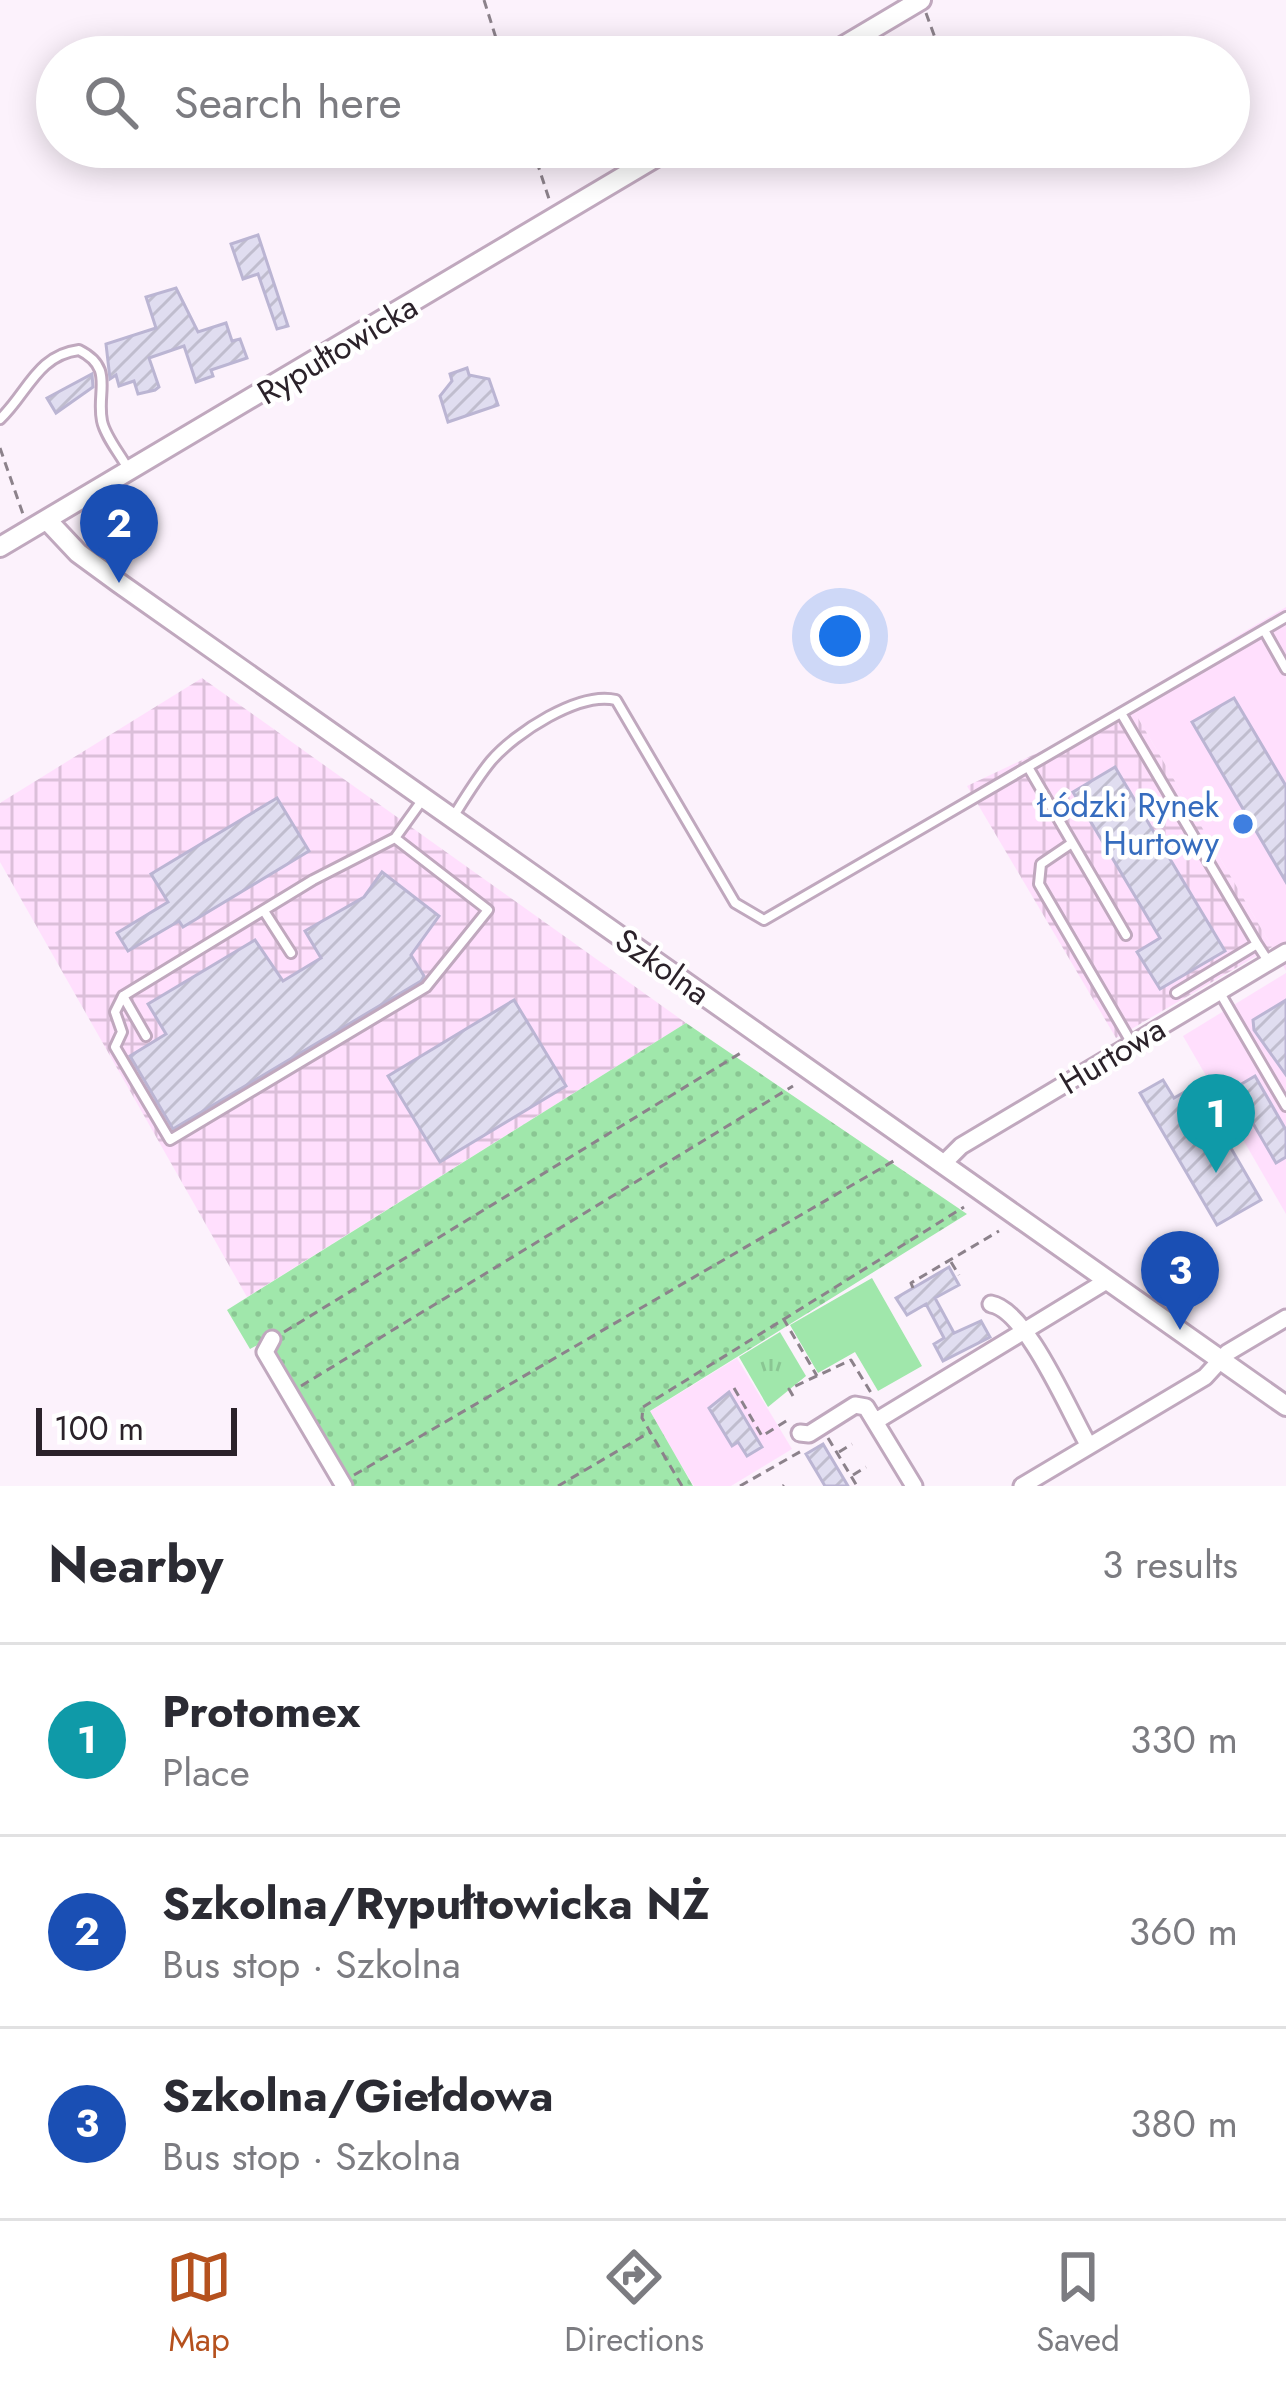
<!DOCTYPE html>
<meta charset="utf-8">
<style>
body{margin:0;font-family:Jost,sans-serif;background:#f2f2f3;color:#2b2b33}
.scale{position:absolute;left:36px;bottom:30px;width:201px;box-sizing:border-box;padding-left:12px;border:6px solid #2b222a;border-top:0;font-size:33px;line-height:42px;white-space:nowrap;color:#2b222a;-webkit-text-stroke:9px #fff;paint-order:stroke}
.you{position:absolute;left:840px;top:636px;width:42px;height:42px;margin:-30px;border:9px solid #fff;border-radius:50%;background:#1a73e8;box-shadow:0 0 0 18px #1a73e833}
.badge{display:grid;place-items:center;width:78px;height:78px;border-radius:50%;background:#b5511e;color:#fff;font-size:39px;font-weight:700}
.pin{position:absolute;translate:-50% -99px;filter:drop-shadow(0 3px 6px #0008)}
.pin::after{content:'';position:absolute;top:63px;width:42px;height:36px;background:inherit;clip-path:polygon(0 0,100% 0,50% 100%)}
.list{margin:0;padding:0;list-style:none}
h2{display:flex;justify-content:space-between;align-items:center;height:156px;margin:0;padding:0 48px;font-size:51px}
h2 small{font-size:39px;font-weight:400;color:#7c7c81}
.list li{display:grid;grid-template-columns:78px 1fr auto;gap:36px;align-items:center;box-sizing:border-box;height:192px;padding:0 48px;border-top:3px solid #e1e1e2}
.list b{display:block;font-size:45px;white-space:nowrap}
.list p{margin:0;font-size:39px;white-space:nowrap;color:#7c7c81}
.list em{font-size:39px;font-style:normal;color:#7c7c81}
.icon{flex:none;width:66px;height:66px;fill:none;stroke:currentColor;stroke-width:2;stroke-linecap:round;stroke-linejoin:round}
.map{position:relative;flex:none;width:1286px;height:1486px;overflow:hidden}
.search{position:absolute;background:#fff;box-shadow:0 6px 30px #0003;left:36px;right:36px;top:36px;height:132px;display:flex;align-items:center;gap:30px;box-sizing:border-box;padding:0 42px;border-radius:66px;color:#7c7c81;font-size:45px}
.sheet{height:732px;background:#fff}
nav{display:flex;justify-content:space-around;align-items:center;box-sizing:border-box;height:168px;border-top:3px solid #e1e1e2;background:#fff;font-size:33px;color:#7c7c81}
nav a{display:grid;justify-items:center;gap:6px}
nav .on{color:#b5511e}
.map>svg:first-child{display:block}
.built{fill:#ffdffd}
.industrial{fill:url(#industrial-grid)}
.grass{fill:#a0e7ab}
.park{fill:url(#park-tufts)}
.garden{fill:url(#garden-dots)}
.building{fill:url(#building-hatch);stroke:#bbb5d3;stroke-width:3}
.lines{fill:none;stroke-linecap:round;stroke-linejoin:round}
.service-casing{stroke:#c0a8be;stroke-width:14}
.minor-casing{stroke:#c0a8be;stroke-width:21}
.tertiary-casing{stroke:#c0a8be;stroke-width:24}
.path{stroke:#8c828b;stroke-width:3;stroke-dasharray:9 6;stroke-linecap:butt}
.service{stroke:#fff;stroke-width:8}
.minor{stroke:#fff;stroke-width:15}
.tertiary{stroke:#fff;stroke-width:18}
.shop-dot{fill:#3f7fe0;stroke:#fff;stroke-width:4.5}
.labels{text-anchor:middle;stroke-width:9;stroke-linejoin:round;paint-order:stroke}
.street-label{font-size:33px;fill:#2b222a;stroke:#fff}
.shop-label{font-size:33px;fill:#366cbe;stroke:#fff;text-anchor:end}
</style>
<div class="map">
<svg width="1286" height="1486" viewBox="0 0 1286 1486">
<defs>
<pattern id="industrial-grid" width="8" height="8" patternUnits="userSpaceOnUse" patternTransform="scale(3)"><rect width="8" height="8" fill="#ffdffd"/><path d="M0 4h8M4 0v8" fill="none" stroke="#dbbfd9"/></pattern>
<pattern id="park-tufts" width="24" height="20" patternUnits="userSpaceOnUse" patternTransform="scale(3)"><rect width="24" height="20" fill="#a0e7ab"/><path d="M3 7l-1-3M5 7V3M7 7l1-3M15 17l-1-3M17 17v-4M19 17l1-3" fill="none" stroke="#8ac693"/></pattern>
<pattern id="garden-dots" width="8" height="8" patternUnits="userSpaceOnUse" patternTransform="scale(3)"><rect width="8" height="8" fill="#a0e7ab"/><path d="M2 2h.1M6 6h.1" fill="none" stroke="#8ac693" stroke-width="1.8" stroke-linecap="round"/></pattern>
<pattern id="building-hatch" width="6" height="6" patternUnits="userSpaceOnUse" patternTransform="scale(3)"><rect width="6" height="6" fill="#e0ddf0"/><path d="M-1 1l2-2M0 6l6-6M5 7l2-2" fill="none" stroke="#c0bdce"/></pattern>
</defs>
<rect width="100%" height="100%" fill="#fcf2fc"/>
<path class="built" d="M1286,607V971L1128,701Z
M1286,973V1214L1183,1036Z
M737,1358L792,1449L731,1486H694L649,1412Z"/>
<path class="industrial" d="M202,678L686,1023L247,1297L0,862V803Z
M1128,701L1272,947L1116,1038L967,786L1056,744Z"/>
<path class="grass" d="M872,1278L922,1366L878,1391L855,1352L818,1373L790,1325Z"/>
<path class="park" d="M780,1332L806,1376L768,1407L739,1357Z"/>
<path class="garden" d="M686,1023L967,1214L650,1411L693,1486H353L267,1340L250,1349L227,1310Z"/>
<path class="building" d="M258,235L288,326L277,329L258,274L243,279L231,244Z
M176,288L198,332L226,323L232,341L240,339L247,358L211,370L213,376L196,382L184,346L149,358L159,387L155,390L138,394L134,381L119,386L116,375L110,379L106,344L156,328L146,297Z
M467,368L469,375L489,379L498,405L448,422L440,396L452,381L450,374Z
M92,374L93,387L56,413L47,398Z
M1234,698L1286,786V882L1192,722Z
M1115,767L1225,951L1160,989L1137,952L1160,938L1073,792Z
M277,798L309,851L183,927L179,921L128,951L117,933L168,902L151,874Z
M382,872L439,916L411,955L424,976L421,981L173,1129L130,1056L166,1034L148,1004L255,940L283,981L321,958L305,931L364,897Z
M514,1000L566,1086L440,1162L388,1076Z
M1286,1000V1075L1254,1030L1253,1020Z
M1255,1076L1286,1130V1157L1276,1163L1233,1089Z
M1163,1080L1174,1098L1195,1086L1261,1200L1217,1225L1140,1093Z
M949,1267L959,1285L935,1298L954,1333L981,1321L990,1337L943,1361L934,1344L944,1338L926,1304L907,1315L896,1298Z
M729,1392L762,1447L747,1456L738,1442L732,1446L709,1408Z
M823,1444L848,1486H825L806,1454Z"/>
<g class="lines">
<defs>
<path id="service" d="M0,419C27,394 37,355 79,350C115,368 96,391 102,421C105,436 120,454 127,467
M1264,630L1286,669
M1121,713L1257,944
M1028,767L1126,935
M453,817C465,798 477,778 491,761C515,733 579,691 616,700L735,903L764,920L1286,617
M1072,843L1041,864L1039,884L1131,1042
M264,911L291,953
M1176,993L1257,944L1268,961
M1220,993L1286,1106
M123,996L115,1012L122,1032L115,1047L170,1140L426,987L488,910L395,838
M146,1036L123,996L313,880L395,838L423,799"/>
<path id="minor" d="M943,1164L961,1146L1286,952
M991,1304C1027,1310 1070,1414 1089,1446
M272,1339L265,1352L344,1486
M876,1421L1108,1280
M800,1433L809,1434L855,1405L866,1407L914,1486
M1022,1486L1205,1377L1227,1353L1286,1318"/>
<path id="tertiary" d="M825,57L921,0
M47,520L78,553L119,583L1286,1406
M0,547L673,147"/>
</defs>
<use href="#service" class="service-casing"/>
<use href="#minor" class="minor-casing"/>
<use href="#tertiary" class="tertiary-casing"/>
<path class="path" d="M484,0L502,57
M926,13L942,57
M532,147L550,202
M975,147L979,160
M0,448L24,517
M951,1262L959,1275
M913,1288L911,1283L999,1231
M783,1318L817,1376
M284,1332L744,1051
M301,1386L793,1086
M734,1388L762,1436L791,1418
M793,1396L789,1389L851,1360L873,1396
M828,1438L857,1486
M839,1452L852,1444
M354,1475L897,1159
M853,1475L866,1467
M558,1486L650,1432
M682,1486L642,1418L643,1407L964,1207
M740,1486L805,1449
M783,1486L784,1485"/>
<use href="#service" class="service"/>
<use href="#minor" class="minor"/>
<use href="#tertiary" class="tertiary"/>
</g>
<circle class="shop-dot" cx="1243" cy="824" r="12"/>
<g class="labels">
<g class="street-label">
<text transform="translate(337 349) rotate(-31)" y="12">Rypułtowicka</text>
<text transform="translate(663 966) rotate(35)" y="12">Szkolna</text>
<text transform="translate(1112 1055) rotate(-31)" y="12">Hurtowa</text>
</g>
<g class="shop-label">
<text x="1219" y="817">Łódzki Rynek<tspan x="1219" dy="38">Hurtowy</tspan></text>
</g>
</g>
</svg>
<div class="scale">100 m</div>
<div class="you"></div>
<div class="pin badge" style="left:1216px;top:1173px;background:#0f9aa8">1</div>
<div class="pin badge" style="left:119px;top:583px;background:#1a4fb4">2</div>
<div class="pin badge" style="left:1180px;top:1330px;background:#1a4fb4">3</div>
<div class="search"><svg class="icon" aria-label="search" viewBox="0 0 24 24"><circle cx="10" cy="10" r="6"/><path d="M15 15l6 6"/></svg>Search here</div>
</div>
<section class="sheet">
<h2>Nearby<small>3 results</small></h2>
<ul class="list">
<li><span class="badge" style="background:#0f9aa8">1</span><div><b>Protomex</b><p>Place</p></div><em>330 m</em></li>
<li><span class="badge" style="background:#1a4fb4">2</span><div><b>Szkolna/Rypułtowicka NŻ</b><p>Bus stop · Szkolna</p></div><em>360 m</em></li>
<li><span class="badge" style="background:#1a4fb4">3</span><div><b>Szkolna/Giełdowa</b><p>Bus stop · Szkolna</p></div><em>380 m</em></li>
</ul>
</section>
<nav>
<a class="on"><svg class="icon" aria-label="map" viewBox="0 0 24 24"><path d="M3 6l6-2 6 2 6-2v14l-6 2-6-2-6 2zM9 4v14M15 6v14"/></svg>Map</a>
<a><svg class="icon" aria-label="directions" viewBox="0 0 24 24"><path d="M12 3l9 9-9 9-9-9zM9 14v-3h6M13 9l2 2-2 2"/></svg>Directions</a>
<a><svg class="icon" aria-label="saved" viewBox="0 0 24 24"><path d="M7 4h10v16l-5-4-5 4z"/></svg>Saved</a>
</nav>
